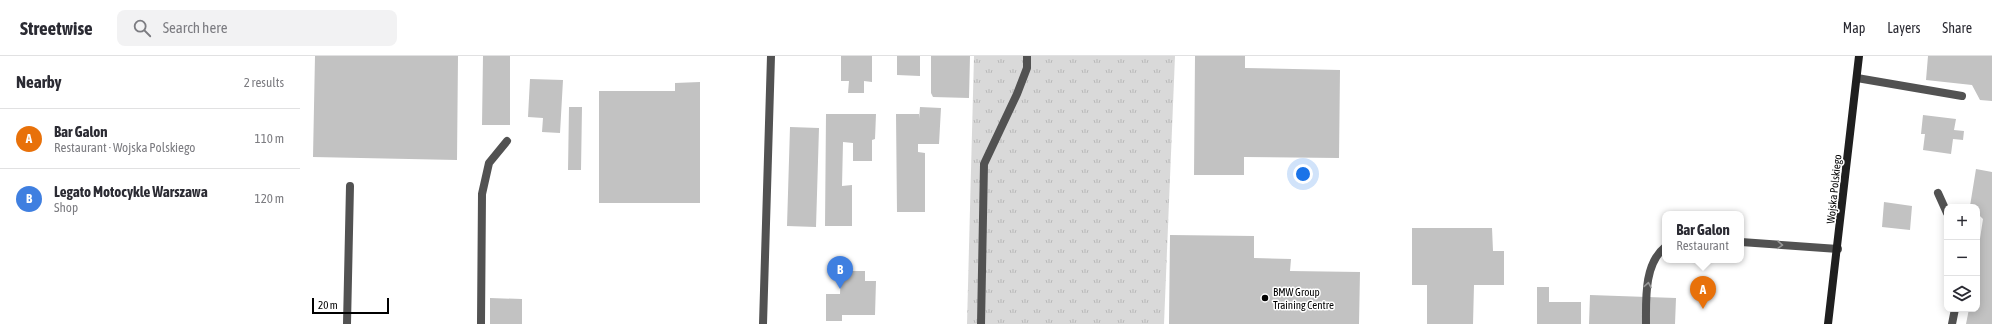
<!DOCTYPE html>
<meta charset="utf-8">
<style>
body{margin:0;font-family:"Asap Condensed",sans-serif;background:#f2f2f3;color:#2b2b33}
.controls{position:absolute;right:12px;bottom:12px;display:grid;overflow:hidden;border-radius:8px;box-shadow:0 2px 10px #0003}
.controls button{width:36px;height:36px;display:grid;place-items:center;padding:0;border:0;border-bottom:1px solid #e1e1e2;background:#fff;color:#2b2b33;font:20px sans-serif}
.scale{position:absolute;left:12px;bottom:10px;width:77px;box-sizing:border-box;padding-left:4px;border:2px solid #000;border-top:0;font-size:11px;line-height:14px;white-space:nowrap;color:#000;-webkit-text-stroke:3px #fff;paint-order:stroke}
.you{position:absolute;left:1003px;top:118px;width:14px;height:14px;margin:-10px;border:3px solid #fff;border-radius:50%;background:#1a73e8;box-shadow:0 0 0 6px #1a73e833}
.badge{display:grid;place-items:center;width:26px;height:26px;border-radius:50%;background:#000;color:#fff;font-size:13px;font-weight:700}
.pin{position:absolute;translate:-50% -33px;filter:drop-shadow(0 1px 2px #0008)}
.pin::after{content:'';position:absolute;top:21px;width:14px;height:12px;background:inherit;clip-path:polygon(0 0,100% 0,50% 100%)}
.popup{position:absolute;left:1362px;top:155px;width:82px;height:52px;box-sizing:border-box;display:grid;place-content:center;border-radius:8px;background:#fff;filter:drop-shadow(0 1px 3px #0005);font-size:13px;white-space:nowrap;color:#7c7c81}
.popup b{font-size:15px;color:#2b2b33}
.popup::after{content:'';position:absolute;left:50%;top:100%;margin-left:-8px;border:8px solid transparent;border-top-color:#fff}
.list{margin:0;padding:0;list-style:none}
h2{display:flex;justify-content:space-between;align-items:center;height:52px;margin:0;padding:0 16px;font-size:17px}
h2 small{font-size:13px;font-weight:400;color:#7c7c81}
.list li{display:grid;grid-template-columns:26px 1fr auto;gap:12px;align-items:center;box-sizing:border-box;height:60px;padding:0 16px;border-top:1px solid #e1e1e2}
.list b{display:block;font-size:15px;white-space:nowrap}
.list p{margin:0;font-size:13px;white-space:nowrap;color:#7c7c81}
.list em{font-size:13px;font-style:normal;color:#7c7c81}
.icon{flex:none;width:22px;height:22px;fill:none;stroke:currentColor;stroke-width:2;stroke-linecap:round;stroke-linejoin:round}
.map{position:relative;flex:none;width:1692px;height:268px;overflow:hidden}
header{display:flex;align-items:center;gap:24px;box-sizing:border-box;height:56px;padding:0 20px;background:#fff;border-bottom:1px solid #e1e1e2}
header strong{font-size:19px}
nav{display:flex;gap:22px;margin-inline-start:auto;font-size:14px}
.search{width:280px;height:36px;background:#f2f2f3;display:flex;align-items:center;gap:10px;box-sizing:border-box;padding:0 14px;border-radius:8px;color:#7c7c81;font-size:15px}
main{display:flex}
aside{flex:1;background:#fff}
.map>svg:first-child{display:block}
.grass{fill:url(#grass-tufts)}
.building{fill:#c2c2c2}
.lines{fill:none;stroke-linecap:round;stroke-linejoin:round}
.lane{stroke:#525252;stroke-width:8}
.secondary{stroke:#1f1f1f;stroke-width:8}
.oneway{stroke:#979797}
.poi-dot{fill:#000;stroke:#fff;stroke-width:1.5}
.labels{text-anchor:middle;stroke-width:3;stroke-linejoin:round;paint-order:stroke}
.street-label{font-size:11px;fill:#000;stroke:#fff}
.poi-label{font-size:11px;fill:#000;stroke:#fff;text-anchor:start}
</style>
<header>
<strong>Streetwise</strong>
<div class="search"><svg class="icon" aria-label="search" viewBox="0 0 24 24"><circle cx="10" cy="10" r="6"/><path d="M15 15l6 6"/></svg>Search here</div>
<nav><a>Map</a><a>Layers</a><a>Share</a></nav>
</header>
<main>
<aside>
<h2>Nearby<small>2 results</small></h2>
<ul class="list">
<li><span class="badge" style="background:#e8710a">A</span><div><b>Bar Galon</b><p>Restaurant · Wojska Polskiego</p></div><em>110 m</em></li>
<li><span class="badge" style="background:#3f7fe0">B</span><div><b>Legato Motocykle Warszawa</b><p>Shop</p></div><em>120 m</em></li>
</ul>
</aside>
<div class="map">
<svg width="1692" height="268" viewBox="0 0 1692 268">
<defs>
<pattern id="grass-tufts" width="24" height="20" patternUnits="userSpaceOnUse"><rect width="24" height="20" fill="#d9d9d9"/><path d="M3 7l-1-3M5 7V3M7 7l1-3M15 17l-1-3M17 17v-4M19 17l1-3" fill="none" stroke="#b8b8b8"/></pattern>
</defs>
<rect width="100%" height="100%" fill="#fff"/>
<path class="grass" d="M674,0H875L864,268H667Z"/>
<path class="building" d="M15,0H158L157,104L13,101Z
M183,0H210V69H182Z
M541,0H572V26L564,25V37H548L549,25H541Z
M597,0H620V20L597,19Z
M631,0H670L669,42L633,41L631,37Z
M895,0H945V12L1040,14L1039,102L944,101V119H894Z
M1628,0H1692V45L1680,44L1672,29L1626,24Z
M230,23L263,24L260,77L242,76L243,62L228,61Z
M400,26V147H299V35H375V27Z
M269,51H282L281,114H268Z
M620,51L641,52L639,88H618V96L625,97V156H597L596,58H619V63Z
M526,58H576L575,83L572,84V105H553V87L543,86L542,130L552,129V170H525Z
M1623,59L1656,63L1654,74L1664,75L1663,84L1653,83L1651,98L1623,94L1625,78H1621Z
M490,71L519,72L516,171L487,170Z
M1676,113L1692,116V268H1666L1669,253H1677V202L1683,163L1677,157V151L1670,150Z
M1584,146L1612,150L1610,174L1582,171Z
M1112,172H1192L1193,195H1204V229H1174L1173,268H1127V229H1112Z
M870,179L954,180V202L991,203L990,215L1060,216L1059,268H869Z
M541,215H565V225H576L575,259H542V265H526V238H540Z
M1237,231H1249V246H1281V268H1237Z
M1290,239L1376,242L1375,268H1289Z
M190,242L222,243V268H190Z"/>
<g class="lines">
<path class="lane" d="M1557,22L1662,40
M1638,137L1647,157
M1441,186L1538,193
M47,268L50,130
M181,268L182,138L189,107L207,85
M463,268L471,0
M681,268L684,108L717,38L727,12V0
M1346,268C1346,243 1344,208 1365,191
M1652,268L1655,253"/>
<path class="secondary" d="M1528,268L1559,0"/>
</g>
<defs><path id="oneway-chevron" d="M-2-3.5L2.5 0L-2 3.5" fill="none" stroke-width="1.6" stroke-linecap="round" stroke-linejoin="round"/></defs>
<g class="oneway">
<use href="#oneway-chevron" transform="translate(1480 189) rotate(4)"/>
<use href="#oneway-chevron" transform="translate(1348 229) rotate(-80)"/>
</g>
<circle class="poi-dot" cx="965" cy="242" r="4"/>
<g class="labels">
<g class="street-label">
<text transform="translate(1534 133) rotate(-84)" y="4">Wojska Polskiego</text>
</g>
<g class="poi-label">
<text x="973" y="240">BMW Group<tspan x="973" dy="13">Training Centre</tspan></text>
</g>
</g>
</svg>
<div class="controls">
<button>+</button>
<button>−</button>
<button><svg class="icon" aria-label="layers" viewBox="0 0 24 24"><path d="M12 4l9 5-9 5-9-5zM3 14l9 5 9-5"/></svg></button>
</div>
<div class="scale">20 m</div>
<div class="you"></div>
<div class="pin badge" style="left:1403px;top:253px;background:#e8710a">A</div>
<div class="popup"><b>Bar Galon</b>Restaurant</div>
<div class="pin badge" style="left:540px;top:233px;background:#3f7fe0">B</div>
</div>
</main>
